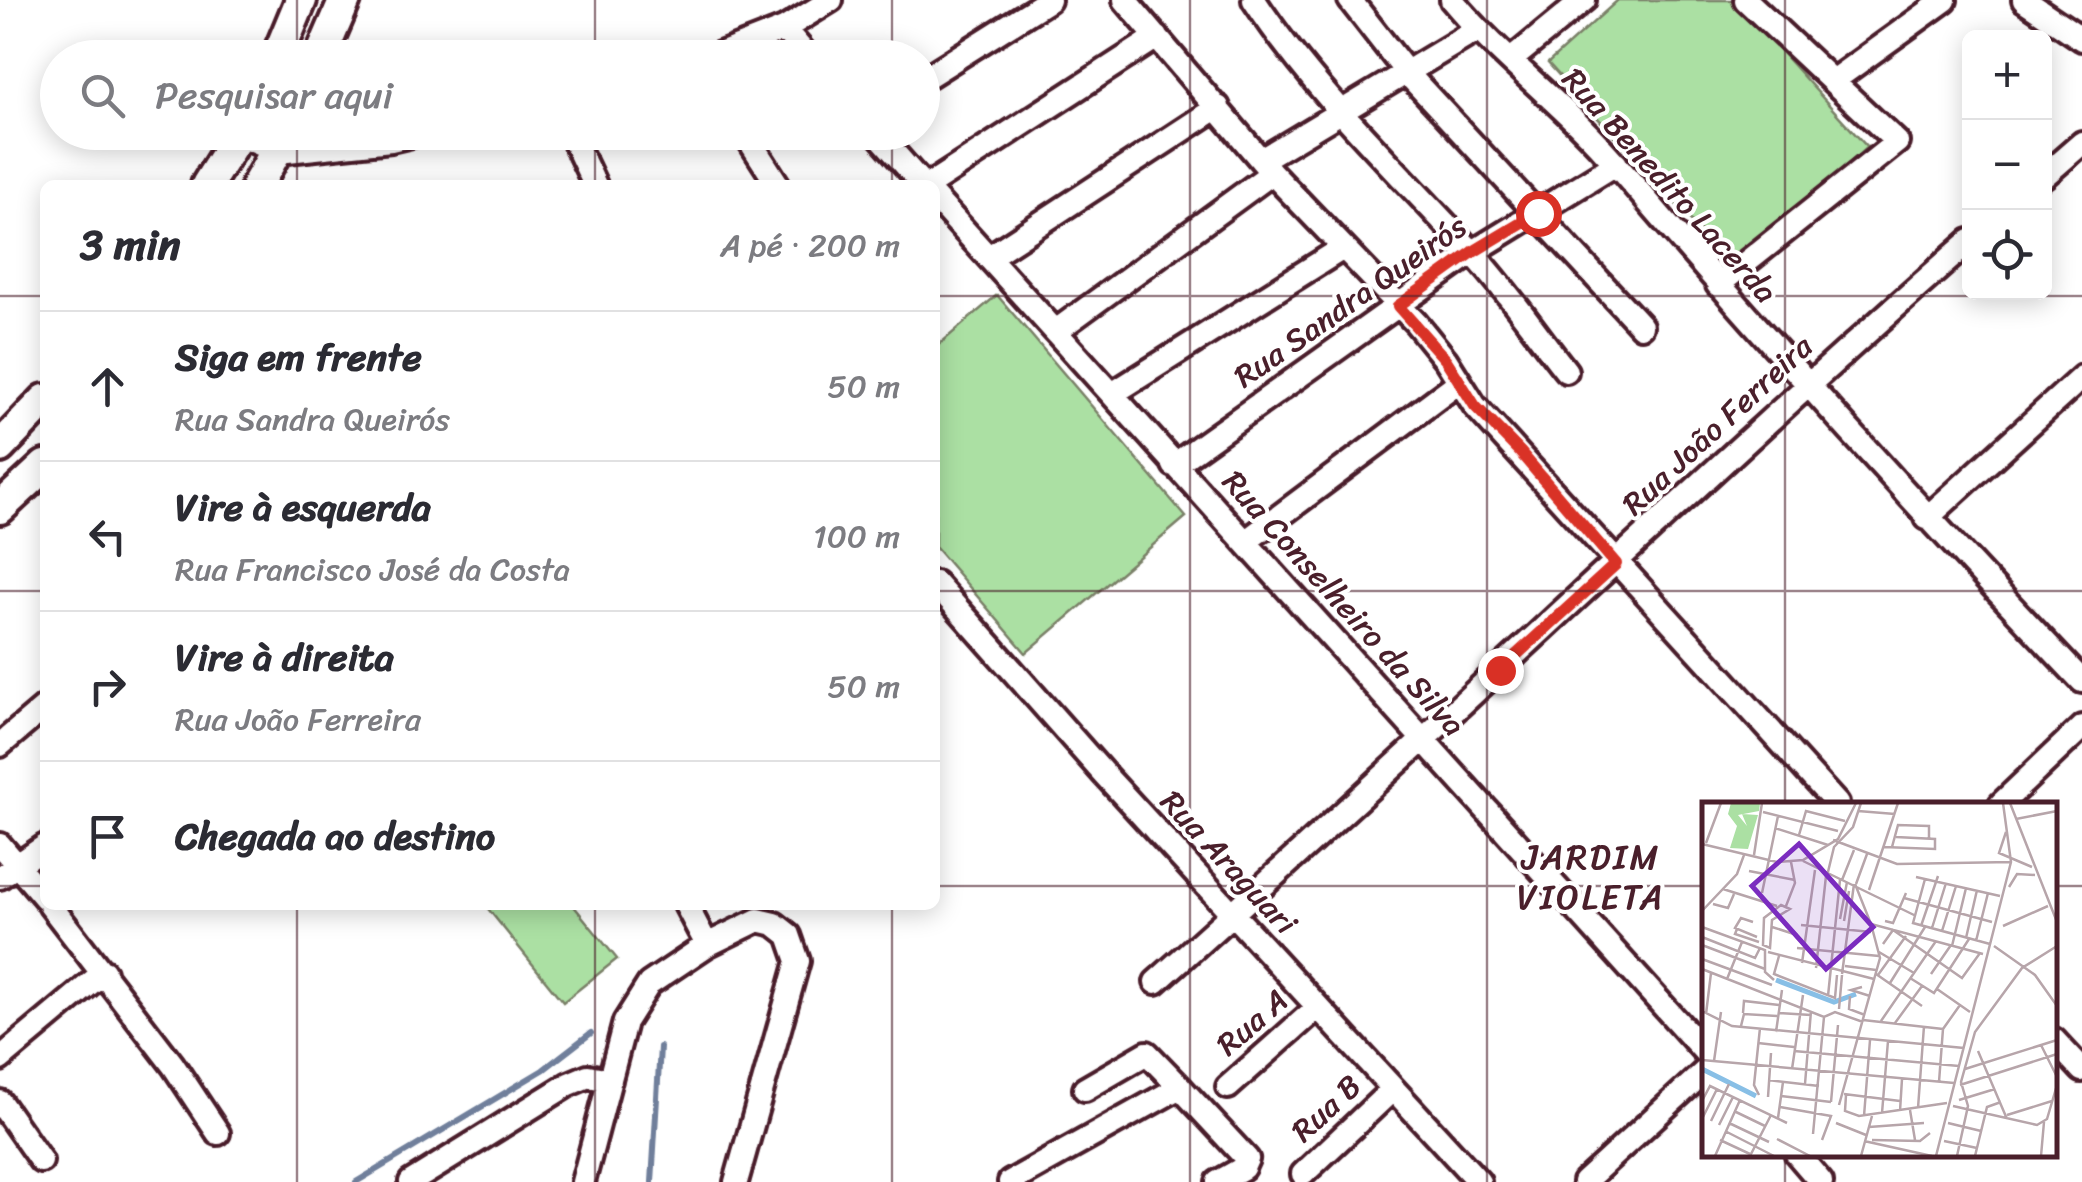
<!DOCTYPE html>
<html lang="pt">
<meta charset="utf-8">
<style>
body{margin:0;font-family:Sriracha,sans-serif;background:#f7f7f7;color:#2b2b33}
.controls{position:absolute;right:30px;top:30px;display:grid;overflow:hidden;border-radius:15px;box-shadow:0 5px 25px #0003}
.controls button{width:90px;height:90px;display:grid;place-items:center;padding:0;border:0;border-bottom:2px solid #e1e1e2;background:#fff;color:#2b2b33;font:50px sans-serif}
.stop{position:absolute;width:30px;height:30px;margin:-22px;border:8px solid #d93025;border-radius:50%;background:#fff}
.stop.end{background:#d93025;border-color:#fff;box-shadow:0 2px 10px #0008}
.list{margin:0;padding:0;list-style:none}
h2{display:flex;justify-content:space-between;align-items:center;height:130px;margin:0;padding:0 40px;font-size:42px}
h2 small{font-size:32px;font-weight:400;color:#7c7c81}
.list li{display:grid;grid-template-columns:65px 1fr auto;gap:30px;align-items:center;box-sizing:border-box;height:150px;padding:0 40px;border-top:2px solid #e1e1e2}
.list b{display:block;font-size:38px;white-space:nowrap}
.list p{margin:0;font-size:32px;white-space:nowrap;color:#7c7c81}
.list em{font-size:32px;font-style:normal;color:#7c7c81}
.icon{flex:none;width:55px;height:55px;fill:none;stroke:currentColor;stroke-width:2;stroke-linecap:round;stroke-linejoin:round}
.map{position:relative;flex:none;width:2082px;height:1182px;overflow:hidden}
.search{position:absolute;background:#fff;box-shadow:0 5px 25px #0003;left:40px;top:40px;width:900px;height:110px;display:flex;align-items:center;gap:25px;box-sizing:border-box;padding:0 35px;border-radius:55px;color:#7c7c81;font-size:38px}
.panel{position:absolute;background:#fff;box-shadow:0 5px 25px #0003;left:40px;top:180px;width:900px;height:730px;border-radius:15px}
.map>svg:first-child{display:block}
.green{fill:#abe0a3;stroke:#7a8067;stroke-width:2.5}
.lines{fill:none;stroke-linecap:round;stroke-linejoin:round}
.stream{stroke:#6f7f9b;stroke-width:6}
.minor-casing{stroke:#4a1f2b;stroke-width:30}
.major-casing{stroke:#4a1f2b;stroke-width:38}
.minor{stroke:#fff;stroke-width:22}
.major{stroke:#fff;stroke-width:30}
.route{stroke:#d93025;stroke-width:12}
.grid{fill:none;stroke:#4a1f2b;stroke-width:2.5;stroke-opacity:0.55}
.labels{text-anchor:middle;stroke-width:8;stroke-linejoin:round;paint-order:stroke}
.street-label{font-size:32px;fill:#4a1f2b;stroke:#fff}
.neighbourhood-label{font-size:35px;letter-spacing:2.5px;fill:#4a1f2b;stroke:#fff}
.inset-river{fill:none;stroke:#88bfe6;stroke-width:5}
.inset-road{fill:none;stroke:#b7a5aa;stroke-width:2.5}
.view{fill:#7b2cbf;fill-opacity:0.15;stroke:#7b2cbf;stroke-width:5}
.inset-edge{fill:none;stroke:#4a1f2b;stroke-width:5}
</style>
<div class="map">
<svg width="2082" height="1182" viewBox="0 0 2082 1182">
<rect width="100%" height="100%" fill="#fff"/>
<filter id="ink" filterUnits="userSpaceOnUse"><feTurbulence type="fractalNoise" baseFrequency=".01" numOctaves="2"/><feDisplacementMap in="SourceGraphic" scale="20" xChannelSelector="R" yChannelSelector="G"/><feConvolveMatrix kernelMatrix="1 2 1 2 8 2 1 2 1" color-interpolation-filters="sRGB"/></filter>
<g filter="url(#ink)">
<path class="green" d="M1618,0H1734L1867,147L1734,268L1548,63Z
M997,295L1186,517L1026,653L935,547V348Z
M485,905H573L617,959L563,1002Z"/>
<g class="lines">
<path class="stream" d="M356,1182L543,1070L591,1033
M652,1182L660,1047"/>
<defs>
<path id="minor" d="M1125,0L1272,173L1416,323L1446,360L1475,406L1837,804
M1254,0C1315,93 1396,169 1470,250C1505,287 1534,331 1566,371
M1350,0L1407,73L1641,326
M1452,0C1502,60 1568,107 1618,167C1769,344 1922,513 2082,681
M2024,0L2082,39
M784,29L809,58
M710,58L784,29L831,0
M1511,60L1584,0
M922,80L1049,0
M1834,80L1945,0
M570,132L595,185
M744,132L778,185
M876,132L923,185
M239,135L278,152L391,140L425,132
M1261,160L1477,30
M2044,176L2082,143
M929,185L1157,37
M935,198L1704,1051
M989,257L1218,107
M1718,285L1897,142L1746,0
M1056,331L1272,173
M1112,394L1343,248
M1174,465L1473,252L1616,164
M1927,518L2082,377
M1245,542L1459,382
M935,583L1104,774L1479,1182
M0,745L45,707
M2001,804L2082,727
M0,845L45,898
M0,877L45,846
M50,905L173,1065L218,1133
M686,905L707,945
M1156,982C1431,738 1694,483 1970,241
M2054,1040L2082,1070
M0,1059L104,972
M1228,1087L1318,1007
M1085,1089L1147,1053L1180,1087
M0,1102L41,1161
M1797,1154L1821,1182
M1303,1174L1393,1089
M411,1182L569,1084L588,1076L610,1080
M583,1182L625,1022L649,984L707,945L758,920L775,924L789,935L798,961L736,1182
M1010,1182L1180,1087L1247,1159L1243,1168L1218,1182
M1584,1182L1704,1072"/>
<path id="major" d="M277,58L301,0
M320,58L345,0
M207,185L240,132
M257,185L287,132
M0,447L45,400
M0,508L45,466"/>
</defs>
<use href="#minor" class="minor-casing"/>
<use href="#major" class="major-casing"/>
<use href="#minor" class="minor"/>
<use href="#major" class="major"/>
</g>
</g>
<g class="lines" filter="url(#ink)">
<path class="route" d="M1500,670L1616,564L1520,452L1475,406L1446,360L1398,306L1473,252L1538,213"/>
</g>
<path class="grid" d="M297,0V58M595,0V58M892,0V58M1190,0V1182M1487,0V1182M1785,0V804M297,132V185M595,132V185M892,132V185M0,296H45M935,296H2082M0,591H45M935,591H2082M0,886H45M935,886H1704M2054,886H2082M297,905V1182M595,905V1182M892,905V1182M1785,1154V1182"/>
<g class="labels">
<g class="street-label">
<text transform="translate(1670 185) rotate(48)" y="11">Rua Benedito Lacerda</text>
<text transform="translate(1350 301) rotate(-35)" y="11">Rua Sandra Queirós</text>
<text transform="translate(1717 425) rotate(-43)" y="11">Rua João Ferreira</text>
<text transform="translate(1344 603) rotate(48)" y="11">Rua Conselheiro da Silva</text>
<text transform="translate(1229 862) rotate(47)" y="11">Rua Araguari</text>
<text transform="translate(1252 1022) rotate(-41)" y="11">Rua A</text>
<text transform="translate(1326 1108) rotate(-43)" y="11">Rua B</text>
</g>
<g class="neighbourhood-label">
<text x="1591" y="869">JARDIM<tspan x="1591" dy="40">VIOLETA</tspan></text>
</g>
</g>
<g transform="translate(1702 802)">
<rect width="355" height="355" fill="#fff"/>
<path d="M29,1H58L57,9L36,13L45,24L40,12L56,13L46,47L28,46L35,24L26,12Z" fill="#abe0a3"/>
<path class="inset-river" d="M74,178L132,200L154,192M0,267L54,294"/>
<path class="inset-road" d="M308,1L355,120M156,9L193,12M61,10L136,29M314,17L355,9M73,26L126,43M304,30L297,51L330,65M97,33L104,9L143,19M131,38L195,62L309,60M4,41L19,1M0,42L75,60L101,58L136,37L154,1M182,45L233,47V37L194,35M190,45L196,23L227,24V37M52,53L60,1M101,59L212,113M47,69L93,78M125,74L132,45L151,25L159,1M214,75L298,94M223,77L211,121L288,142M140,78L152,48M153,82L169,122L281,152M154,82L165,52M307,85L315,72L333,73M21,87L75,104M167,88L196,1M60,91L76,14M202,96L290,120M11,102L26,106L32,92M79,103L88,107L70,118L68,146L61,143L62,116ZM84,104L93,81L89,60M0,109L35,72L42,53M138,117L145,80M142,119L147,89M183,119L191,121L204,91M51,120L39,116L33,126L55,135M99,123L169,130M219,124L236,74M301,124L346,104M0,125L63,148V170L72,178M70,125L95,133L84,124M230,126L244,81M35,127L33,132L57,140M240,129L254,84M0,135L53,156L58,146M264,136L275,88M274,139L286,91M181,142L191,128L260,176L278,151M0,143L63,167M250,144L264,86M292,144L333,173L355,204M95,146L177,154M66,150L172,177M177,150L212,171M77,154L72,172L133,196L135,173M0,157L70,183M100,161L113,68M143,164L174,168M114,166L124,74M0,167L122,215L133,210L161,220M140,172L152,82M174,172L220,204M229,172L249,143M176,173L204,134M208,176L232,191L267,137M25,177L40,140M188,181L223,125M160,185L149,188L168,194M235,187L268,210M126,194L138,78M148,194L147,207L163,213M137,207L140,173M0,209L30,224L262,246M41,211L42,199L77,203M77,211L109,213M4,212L9,171M161,218L241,227M179,219L234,139M193,221L220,184M39,224L42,212L75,214M74,230L80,188M56,241L92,245M339,243L355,275M92,249L257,264M276,249L305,317M0,258L252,281M12,259L19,210M90,267L101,193M263,267L355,238M66,278L117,284M237,280L241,227L258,203M103,282L109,209M258,283L355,252M142,292L198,299M57,293L52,283L58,226M144,293L143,309L157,314L245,301M79,294L129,300M66,295L69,251M257,298L293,287M0,299L8,284L85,321M129,300L136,223M137,303L178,156L169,122M251,304L335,323L345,317L355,283M78,305L129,314L120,338M216,306L222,224M208,308L213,338M198,309L200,277M34,310L63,324M180,311L186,239M305,313L350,299M162,314L168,238M1,315L15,287M76,316L81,280M9,319L27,282M27,321L67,340M134,321L164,333M246,321L279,329M17,323L31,295M167,325L222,321M23,329L72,354M111,332L122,215M75,337L108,354M18,338L48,352M170,338L218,339L228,331M162,339L230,354M242,339L275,346M13,354L38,298M48,354L69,313M159,354L170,314M234,354L309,60L301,1M255,354L266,304L259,280L273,230L320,166L355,144M273,354L285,305L299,300M339,354L342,320"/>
<path class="view" d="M97,42L171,125L124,167L50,84Z"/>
<rect width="355" height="355" class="inset-edge"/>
</g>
</svg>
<div class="controls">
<button>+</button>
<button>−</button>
<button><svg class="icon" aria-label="locate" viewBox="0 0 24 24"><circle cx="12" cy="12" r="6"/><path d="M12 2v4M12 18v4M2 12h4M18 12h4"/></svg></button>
</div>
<div class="stop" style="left:1538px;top:213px"></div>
<div class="stop end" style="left:1500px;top:670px"></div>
<div class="search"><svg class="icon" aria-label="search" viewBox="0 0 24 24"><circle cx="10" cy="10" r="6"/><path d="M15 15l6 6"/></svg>Pesquisar aqui</div>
<section class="panel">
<h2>3 min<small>A pé · 200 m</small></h2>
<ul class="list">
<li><svg class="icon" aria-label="ahead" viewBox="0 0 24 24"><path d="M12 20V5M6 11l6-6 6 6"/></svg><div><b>Siga em frente</b><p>Rua Sandra Queirós</p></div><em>50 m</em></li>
<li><svg class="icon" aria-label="left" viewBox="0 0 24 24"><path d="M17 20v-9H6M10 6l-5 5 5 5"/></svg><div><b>Vire à esquerda</b><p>Rua Francisco José da Costa</p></div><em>100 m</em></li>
<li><svg class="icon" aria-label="right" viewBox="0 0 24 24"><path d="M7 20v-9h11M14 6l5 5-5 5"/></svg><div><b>Vire à direita</b><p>Rua João Ferreira</p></div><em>50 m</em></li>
<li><svg class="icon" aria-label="arrive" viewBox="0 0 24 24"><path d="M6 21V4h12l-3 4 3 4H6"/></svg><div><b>Chegada ao destino</b></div></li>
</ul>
</section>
</div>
